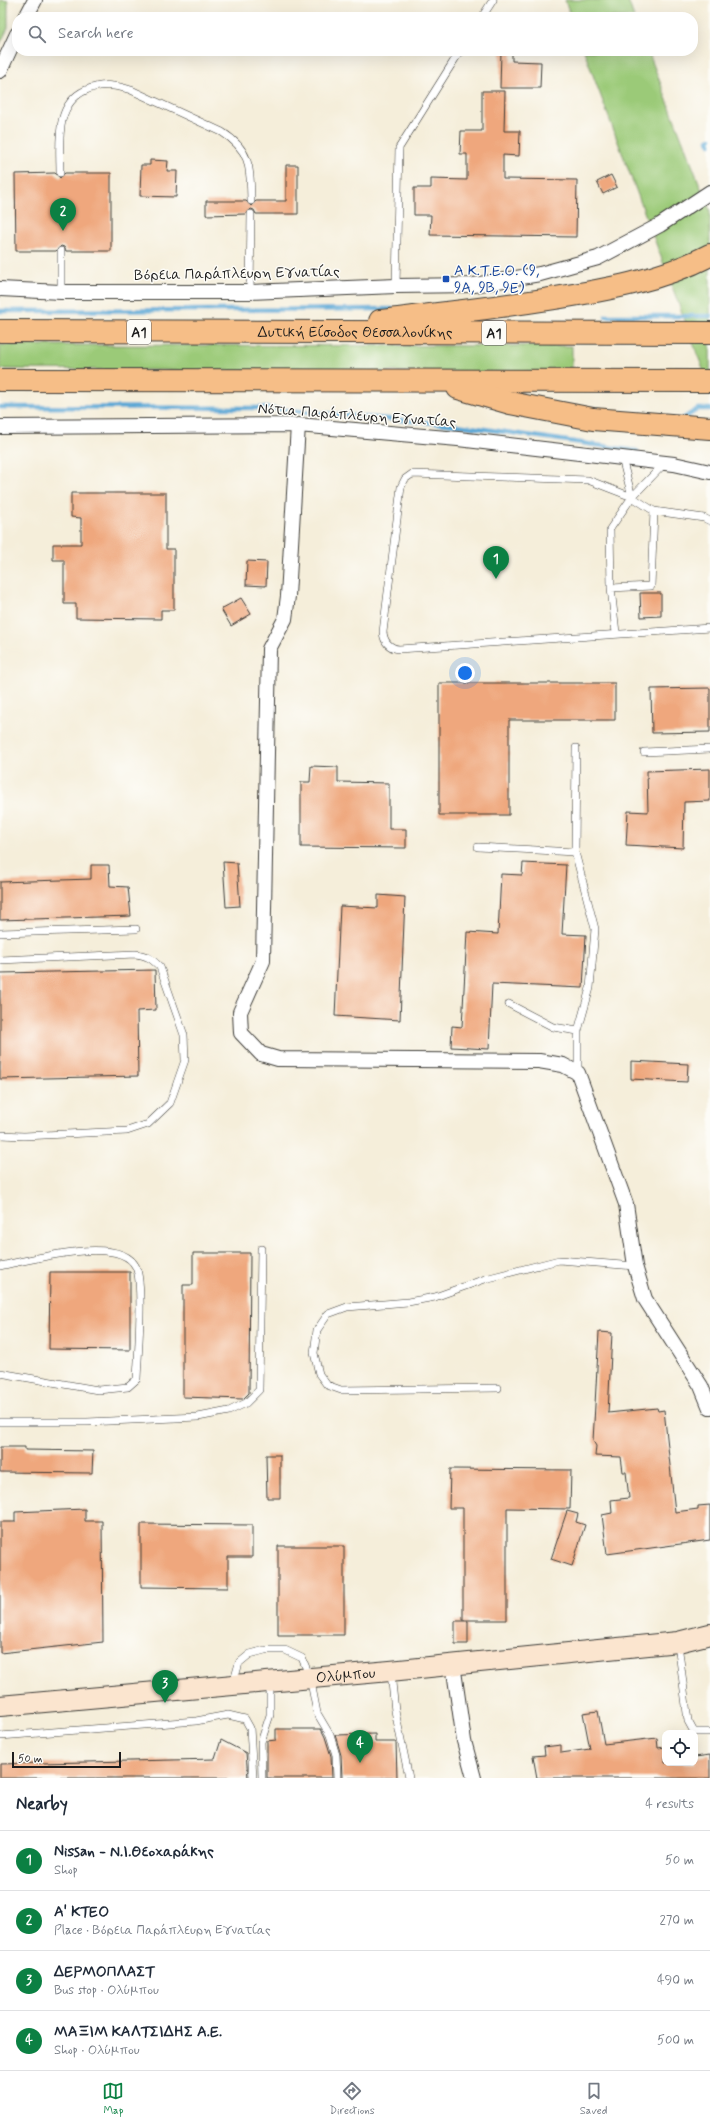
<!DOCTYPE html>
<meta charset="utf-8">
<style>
body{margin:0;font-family:Mynerve,sans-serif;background:#f2f2f3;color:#1f2937}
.controls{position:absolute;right:12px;bottom:12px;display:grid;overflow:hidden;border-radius:8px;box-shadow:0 4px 16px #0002}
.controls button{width:36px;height:36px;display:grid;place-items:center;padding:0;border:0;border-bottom:1px solid #e0e1e3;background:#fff;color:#1f2937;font:20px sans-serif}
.scale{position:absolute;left:12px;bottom:10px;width:109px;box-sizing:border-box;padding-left:4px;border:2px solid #1c1c1c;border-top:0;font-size:11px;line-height:14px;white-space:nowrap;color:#1c1c1c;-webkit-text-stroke:3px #fdfcf7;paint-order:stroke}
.you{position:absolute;left:465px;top:673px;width:14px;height:14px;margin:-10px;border:3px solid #fff;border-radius:50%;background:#1a73e8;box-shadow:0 0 0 6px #1a73e833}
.badge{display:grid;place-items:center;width:26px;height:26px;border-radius:50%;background:#0b8043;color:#fff;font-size:13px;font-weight:700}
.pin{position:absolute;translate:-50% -33px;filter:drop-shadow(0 1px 2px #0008)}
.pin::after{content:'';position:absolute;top:21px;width:14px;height:12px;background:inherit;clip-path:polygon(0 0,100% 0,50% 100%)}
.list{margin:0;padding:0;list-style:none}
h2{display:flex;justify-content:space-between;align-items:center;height:52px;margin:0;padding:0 16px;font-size:17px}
h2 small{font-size:13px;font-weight:400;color:#747a83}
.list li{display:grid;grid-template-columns:26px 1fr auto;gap:12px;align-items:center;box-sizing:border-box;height:60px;padding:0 16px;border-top:1px solid #e0e1e3}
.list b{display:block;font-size:15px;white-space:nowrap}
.list p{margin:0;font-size:13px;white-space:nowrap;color:#747a83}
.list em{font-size:13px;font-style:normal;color:#747a83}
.icon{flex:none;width:22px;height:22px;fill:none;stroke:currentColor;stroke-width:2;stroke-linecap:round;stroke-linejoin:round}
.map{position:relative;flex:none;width:710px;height:1778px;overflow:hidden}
.search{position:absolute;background:#fff;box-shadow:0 4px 16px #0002;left:12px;right:12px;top:12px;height:44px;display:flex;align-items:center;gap:10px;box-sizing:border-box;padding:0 14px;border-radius:16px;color:#747a83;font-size:15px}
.sheet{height:292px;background:#fff}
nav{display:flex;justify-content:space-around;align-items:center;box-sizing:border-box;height:56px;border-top:1px solid #e0e1e3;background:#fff;font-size:11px;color:#747a83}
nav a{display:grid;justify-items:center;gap:2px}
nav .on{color:#0b8043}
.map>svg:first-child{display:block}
.green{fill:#9bca78;stroke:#5c734a}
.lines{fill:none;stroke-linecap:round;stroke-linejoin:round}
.stream{stroke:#5ca7d5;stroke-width:4.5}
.building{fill:#efa77d}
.lane-casing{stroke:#3d3c38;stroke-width:8}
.street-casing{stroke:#3d3c38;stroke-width:16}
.secondary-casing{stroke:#3d3c38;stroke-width:22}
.highway-casing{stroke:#3d3c38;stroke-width:24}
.lane{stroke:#fff;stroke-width:7}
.street{stroke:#fff;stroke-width:14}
.secondary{stroke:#fbe5cf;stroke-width:20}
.highway{stroke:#f6be87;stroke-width:22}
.transit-dot{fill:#1a4fb4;stroke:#fdfcf7;stroke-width:1.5}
.labels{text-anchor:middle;stroke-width:3;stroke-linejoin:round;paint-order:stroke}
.shield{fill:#fdfcf7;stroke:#605f5e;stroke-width:1}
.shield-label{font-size:14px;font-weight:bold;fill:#1c1c1c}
.transit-label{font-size:15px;fill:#164399;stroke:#fdfcf7;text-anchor:start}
.street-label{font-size:15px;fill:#1c1c1c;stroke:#fdfcf7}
</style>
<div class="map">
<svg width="710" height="1778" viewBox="0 0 710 1778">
<rect width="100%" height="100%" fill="#fdfcf7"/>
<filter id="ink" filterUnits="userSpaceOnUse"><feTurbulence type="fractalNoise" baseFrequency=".025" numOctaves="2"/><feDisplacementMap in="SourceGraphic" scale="8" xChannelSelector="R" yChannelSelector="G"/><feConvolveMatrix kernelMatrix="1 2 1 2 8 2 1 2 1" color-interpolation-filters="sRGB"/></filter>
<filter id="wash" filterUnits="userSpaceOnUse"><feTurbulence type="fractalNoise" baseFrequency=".012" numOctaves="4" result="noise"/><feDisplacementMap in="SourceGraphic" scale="16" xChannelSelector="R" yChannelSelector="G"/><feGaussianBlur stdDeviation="0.9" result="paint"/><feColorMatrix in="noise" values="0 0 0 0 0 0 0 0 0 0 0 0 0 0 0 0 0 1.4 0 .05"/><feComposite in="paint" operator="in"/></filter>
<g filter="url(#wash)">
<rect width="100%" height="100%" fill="#f5eeda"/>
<path class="green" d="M0,0L8,1V28L0,44Z
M565,0H628L634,17H571Z
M584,51H648L710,211V388Z
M0,345L572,346V373L0,369Z"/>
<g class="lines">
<path class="stream" d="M710,139L708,140L710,144
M0,311L392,309
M606,316H710
M0,407L263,408L457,425L637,451
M684,418L698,409H710"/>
</g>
<g id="blocks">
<path class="building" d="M501,51H512V61L541,62L540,88H500Z
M482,91H505L504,131H520L519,156L503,155V179L577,180L576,237L430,235L431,215H414V188H431V179L467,180V154H460L461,131H482Z
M150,160L168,161L167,171H177L176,197L140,196L141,165H150Z
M286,165H298V214H256L254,210L251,209L246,214L206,215V201H246L251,206L256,201H286Z
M55,173L60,178L65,173H111V251H66L64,247L61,246L56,251H16L15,174Z
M611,175L617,187L603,194L597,182Z
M71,493H166V549H174V610H161V619L76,618V604H64V560H53V544H81V518L71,517Z
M247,561L267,562L266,586L246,585Z
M640,593H661V616L641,617Z
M241,598L251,614L231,626L221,609Z
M439,683H615V720H509V815H439Z
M710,688V732L652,733L651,689Z
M311,766L338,767V782L389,783V829H406V848L301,847V782H310Z
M710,769V801L684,802L683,848L626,845L628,811L648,812L647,771Z
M223,862L237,863L240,906L226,907Z
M523,863L566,865L562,934L586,935L583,988L492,984L489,1049L451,1047L452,1026L462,1027L467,932L498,934L501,874L522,875Z
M91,865H109L110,886L128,887L131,916L0,920V882L91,879Z
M378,895L405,897L400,1020L335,1016L340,906L378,908Z
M155,970L156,1010L137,1011L138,1076L0,1079V973Z
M631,1061L688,1064L687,1082L631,1079Z
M193,1253H250L249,1393L243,1399L183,1397V1285H193Z
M50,1272H130V1350L49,1349Z
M599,1332L612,1333L608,1413L657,1408L658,1411L664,1410L675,1512L698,1509V1506L710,1505V1540L607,1554L602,1515L612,1513L611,1500L629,1498L626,1472H623L621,1457L595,1456L596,1446L593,1441Z
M0,1447H25V1450L93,1451L92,1473L0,1472Z
M266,1455H280V1498H267Z
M450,1469L571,1470L570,1509L507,1508V1620H463V1508H449Z
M85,1509V1521H102L103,1642L0,1653V1522H15V1512Z
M567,1511L578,1514L576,1522L585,1525L572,1566L551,1559Z
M141,1524L252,1525V1557H228V1588L141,1587Z
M278,1546H344V1635H278Z
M455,1621H468V1644H455Z
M598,1711L604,1744L657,1738L658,1748L665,1747V1763H695V1757L710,1755V1778H537L533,1756L545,1755L544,1747L561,1745V1753L590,1749L583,1713Z
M276,1729H321L325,1737L331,1756L332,1778H267V1741L276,1740Z
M375,1734V1742H396L397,1778H342L341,1755L335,1735Z
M221,1740L246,1753L248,1778H0V1764L215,1759Z"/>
</g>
</g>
<g filter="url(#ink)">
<use href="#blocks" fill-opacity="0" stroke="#3d3c38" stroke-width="1"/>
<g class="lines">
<defs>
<path id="lane" d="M482,17L493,0
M60,173C60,144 54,104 86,90C102,83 115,85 131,90L222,132C252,151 250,169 251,201
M61,251V292
M396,286L399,148L460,51
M250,292L251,214
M622,458L632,497L665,463
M710,521L704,518L654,511L632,497L588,480L412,474L405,479L401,487L383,632C384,642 389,648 399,649L710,628
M611,588L651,586L654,511
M616,633L611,588L610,529L632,497
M576,748L575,852L595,929L590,988L578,1031V1073
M644,752L710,749
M478,847L575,852
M0,933L136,929
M0,960L135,954C147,955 152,959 160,967L184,1035L185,1060L170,1103L148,1124L127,1131L24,1136L0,1135
M509,1004L553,1027L578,1031
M0,1266C28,1261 120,1233 136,1267C144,1285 138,1356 137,1379L128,1387L98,1390L0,1373
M498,1388L341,1390L327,1385L319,1374L314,1353L317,1330L328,1314L347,1307L408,1302L435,1297L485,1279L559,1260L635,1266
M0,1422H87L198,1417L229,1411L246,1403L259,1390L261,1249
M678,1644L688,1721L694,1732H710
M391,1673L395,1711L409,1778
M233,1684L239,1663L250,1654L265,1650H285L302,1658L310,1677L317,1713L330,1735L336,1755L337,1778
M0,1736L196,1721L228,1715L245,1719L250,1728L253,1778
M262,1778L261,1742L270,1715V1683"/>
<path id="street" d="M26,17L35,0
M0,71L17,34
M0,289L61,292H250L396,286L474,285L540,274L598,258L660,225L710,192
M298,425L288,596L285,619L269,649L263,961L240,1012L241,1033L261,1054L278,1059L539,1061L563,1065L578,1073L626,1204L635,1266L645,1299L701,1386L710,1408
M0,427L298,425L458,439L674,464L710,472
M453,1664L464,1741L474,1778"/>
<g id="secondary">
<path id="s1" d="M0,1706L390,1671L678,1642L710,1634"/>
</g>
<g id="highway">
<path d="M380,321C436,314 493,308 549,299C605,290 660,281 710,255"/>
<path id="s2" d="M0,331L710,333"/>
<path d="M0,380L710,381"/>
<path d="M458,388L510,403L593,419L710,428"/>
</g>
</defs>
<use href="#lane" class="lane-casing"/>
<use href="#street" class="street-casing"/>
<use href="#secondary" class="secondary-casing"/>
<use href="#highway" class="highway-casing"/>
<use href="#lane" class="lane"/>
<use href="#street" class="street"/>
<use href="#secondary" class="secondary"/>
<use href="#highway" class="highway"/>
</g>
</g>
<rect class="transit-dot" x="442" y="275" width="8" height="8" rx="2"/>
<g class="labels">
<g class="shield">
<rect x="127" y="320" width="24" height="24" rx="3"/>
<rect x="482" y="321" width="24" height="24" rx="3"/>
</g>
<g class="shield-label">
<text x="139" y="337">Α1</text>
<text x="494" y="338">Α1</text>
</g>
<g class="transit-label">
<text x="454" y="275">Α Κ.Τ.Ε.Ο. (9,<tspan x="454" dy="17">9Α, 9Β, 9Ε)</tspan></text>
</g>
<g class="street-label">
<text transform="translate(237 273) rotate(-1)" y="5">Βόρεια Παράπλευρη Εγνατίας</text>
<text dy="5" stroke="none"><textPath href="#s2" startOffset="355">Δυτική Είσοδος Θεσσαλονίκης</textPath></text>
<text transform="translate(357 415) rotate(4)" y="5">Νότια Παράπλευρη Εγνατίας</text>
<text dy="5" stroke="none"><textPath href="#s1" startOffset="347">Ολύμπου</textPath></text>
</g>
</g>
</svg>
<div class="controls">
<button><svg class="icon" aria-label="locate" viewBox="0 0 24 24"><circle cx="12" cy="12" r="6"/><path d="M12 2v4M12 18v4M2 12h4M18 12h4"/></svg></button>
</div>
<div class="scale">50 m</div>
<div class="you"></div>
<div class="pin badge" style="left:496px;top:579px">1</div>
<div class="pin badge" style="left:63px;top:231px">2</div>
<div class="pin badge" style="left:165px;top:1703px">3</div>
<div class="pin badge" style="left:360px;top:1763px">4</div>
<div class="search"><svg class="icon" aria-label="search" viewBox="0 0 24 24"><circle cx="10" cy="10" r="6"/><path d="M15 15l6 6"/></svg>Search here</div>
</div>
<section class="sheet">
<h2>Nearby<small>4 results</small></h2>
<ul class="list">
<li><span class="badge">1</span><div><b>Nissan - Ν.Ι.Θεοχαράκης</b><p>Shop</p></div><em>50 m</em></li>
<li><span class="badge">2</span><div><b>Α' ΚΤΕΟ</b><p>Place · Βόρεια Παράπλευρη Εγνατίας</p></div><em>270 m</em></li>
<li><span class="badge">3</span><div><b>ΔΕΡΜΟΠΛΑΣΤ</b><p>Bus stop · Ολύμπου</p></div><em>490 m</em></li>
<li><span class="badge">4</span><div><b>ΜΑΞΙΜ ΚΑΛΤΣΙΔΗΣ Α.Ε.</b><p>Shop · Ολύμπου</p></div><em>500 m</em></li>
</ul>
</section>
<nav>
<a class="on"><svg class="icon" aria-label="map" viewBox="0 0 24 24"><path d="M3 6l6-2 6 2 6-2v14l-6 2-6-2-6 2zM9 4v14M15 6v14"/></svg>Map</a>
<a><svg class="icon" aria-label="directions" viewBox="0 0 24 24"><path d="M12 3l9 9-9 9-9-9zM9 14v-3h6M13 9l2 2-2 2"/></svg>Directions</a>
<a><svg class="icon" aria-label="saved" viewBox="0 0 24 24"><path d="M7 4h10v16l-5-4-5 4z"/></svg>Saved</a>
</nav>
